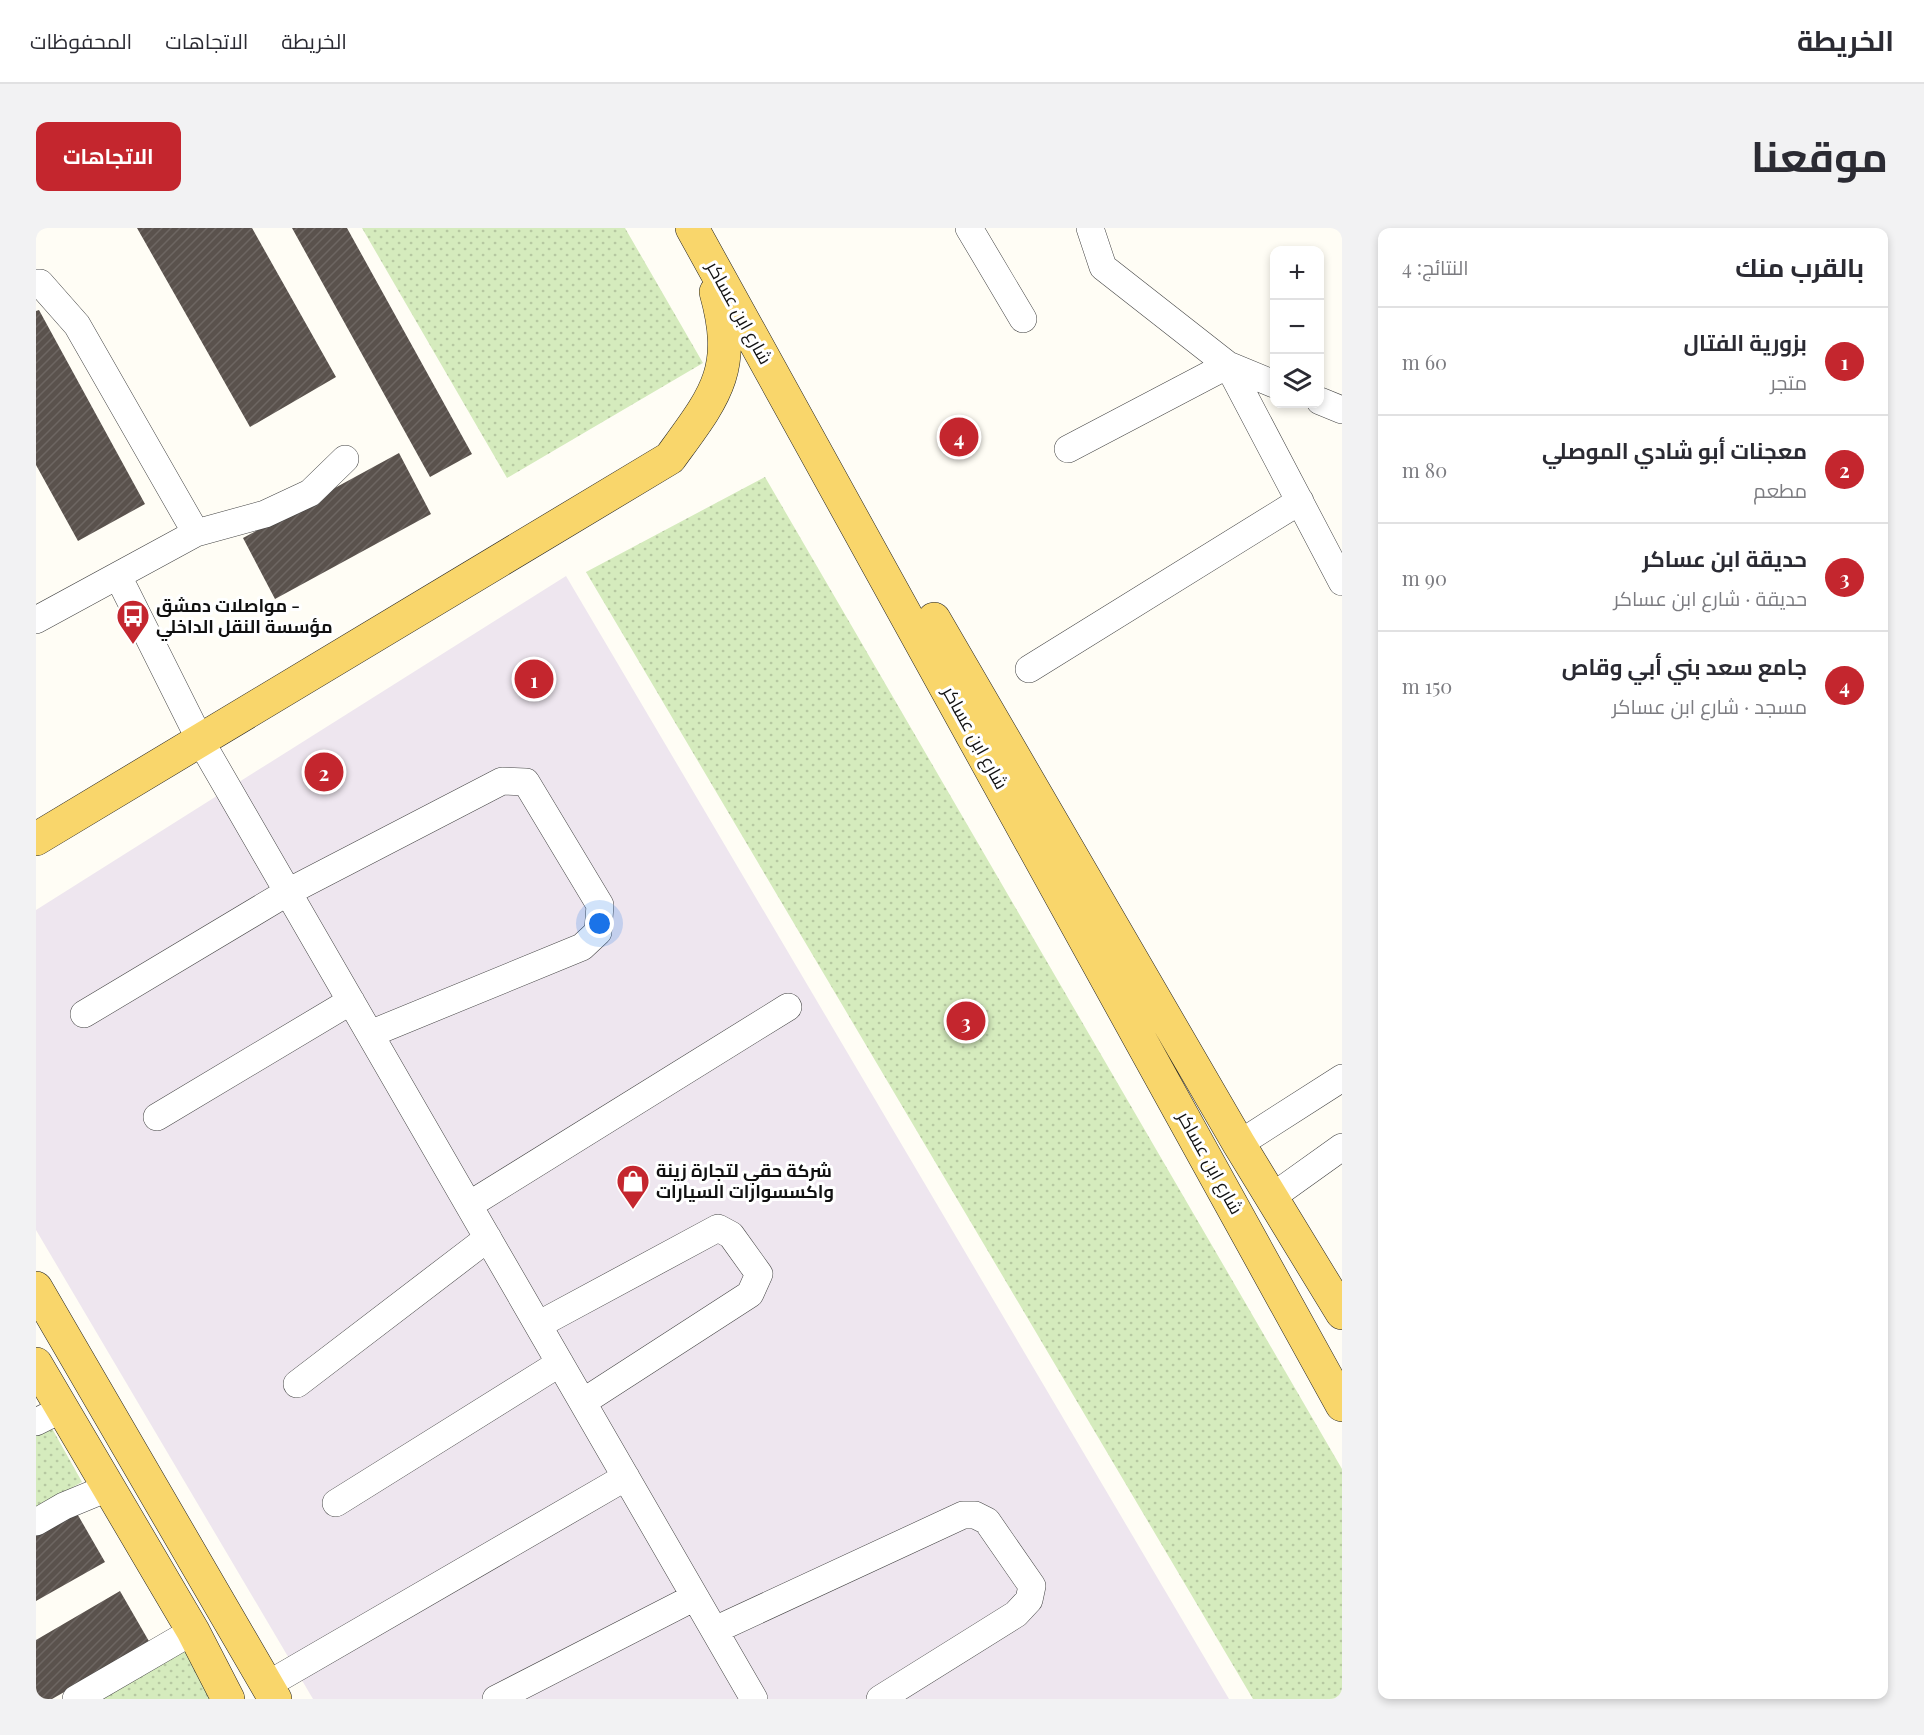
<!DOCTYPE html>
<html lang="ar">
<meta charset="utf-8">
<style>
body{margin:0;font-family:"Playfair Display",Cairo,serif;background:#f2f2f3;color:#2b2b33;direction:rtl}
.controls{position:absolute;right:18px;top:18px;display:grid;overflow:hidden;border-radius:12px;box-shadow:0 3px 9px #0003}
.controls button{width:54px;height:54px;display:grid;place-items:center;padding:0;border:0;border-bottom:2px solid #e1e1e2;background:#fff;color:#2b2b33;font:30px sans-serif}
.you{position:absolute;left:564px;top:696px;width:21px;height:21px;margin:-15px;border:4px solid #fff;border-radius:50%;background:#1a73e8;box-shadow:0 0 0 9px #1a73e833}
.badge{display:grid;place-items:center;width:39px;height:39px;border-radius:50%;background:#c4262e;color:#fff;font-size:20px;font-weight:700}
.pin{position:absolute;translate:-50% -50%;border:3px solid #fff;box-shadow:0 2px 6px #0006}
.list{margin:0;padding:0;list-style:none}
h2{display:flex;justify-content:space-between;align-items:center;height:78px;margin:0;padding:0 24px;font-size:26px}
h2 small{font-size:20px;font-weight:400;color:#7c7c81}
.list li{display:grid;grid-template-columns:39px 1fr auto;gap:18px;align-items:center;box-sizing:border-box;height:108px;padding:0 24px;border-top:2px solid #e1e1e2}
.list b{display:block;font-size:22px;white-space:nowrap}
.list p{margin:0;font-size:20px;white-space:nowrap;color:#7c7c81}
.list em{font-size:20px;font-style:normal;color:#7c7c81}
.icon{flex:none;width:33px;height:33px;fill:none;stroke:currentColor;stroke-width:2;stroke-linecap:round;stroke-linejoin:round}
.map{position:relative;flex:none;width:1306px;height:1471px;overflow:hidden;direction:ltr;border-radius:12px}
header{display:flex;align-items:center;gap:36px;box-sizing:border-box;height:84px;padding:0 30px;background:#fff;border-bottom:2px solid #e1e1e2}
header strong{font-size:28px}
nav{display:flex;gap:33px;margin-inline-start:auto;font-size:21px}
.intro{display:flex;align-items:center;justify-content:space-between;box-sizing:border-box;height:144px;padding:0 36px}
h1{margin:0;font-size:42px}
.button{padding:15px 27px;border-radius:12px;background:#c4262e;color:#fff;font-size:21px;font-weight:700}
main{display:flex;gap:36px;padding:0 36px}
aside{flex:1;background:#fff;border-radius:12px;box-shadow:0 3px 9px #0003}
.map>svg:first-child{display:block}
.industrial{fill:#eee6ef}
.park{fill:url(#park-dots)}
.building{fill:url(#building-hatch)}
.lines{fill:none;stroke-linecap:round;stroke-linejoin:round}
.minor-casing{stroke:#444;stroke-width:28}
.major-casing{stroke:#222;stroke-width:34}
.minor{stroke:#fff;stroke-width:27}
.major{stroke:#f9d66b;stroke-width:33}
.labels{text-anchor:middle;stroke-width:6;stroke-linejoin:round;paint-order:stroke}
.street-label{font-size:18px;fill:#111;stroke:#fff}
.poi-label{font-size:18px;font-weight:bold;fill:#111;stroke:#fff;text-anchor:start}
</style>
<header>
<strong>الخريطة</strong>
<nav><a>الخريطة</a><a>الاتجاهات</a><a>المحفوظات</a></nav>
</header>
<div class="intro"><h1>موقعنا</h1><a class="button">الاتجاهات</a></div>
<main>
<aside>
<h2>بالقرب منك<small>النتائج: 4</small></h2>
<ul class="list">
<li><span class="badge">1</span><div><b>بزورية الفتال</b><p>متجر</p></div><em>60 m</em></li>
<li><span class="badge">2</span><div><b>معجنات أبو شادي الموصلي</b><p>مطعم</p></div><em>80 m</em></li>
<li><span class="badge">3</span><div><b>حديقة ابن عساكر</b><p>حديقة · شارع ابن عساكر</p></div><em>90 m</em></li>
<li><span class="badge">4</span><div><b>جامع سعد بني أبي وقاص</b><p>مسجد · شارع ابن عساكر</p></div><em>150 m</em></li>
</ul>
</aside>
<div class="map">
<svg width="1306" height="1471" viewBox="0 0 1306 1471">
<defs>
<pattern id="park-dots" width="8" height="8" patternUnits="userSpaceOnUse" patternTransform="scale(1.5)"><rect width="8" height="8" fill="#d5ebbd"/><path d="M2 2h.1M6 6h.1" fill="none" stroke="#b6c8a1" stroke-width="1.8" stroke-linecap="round"/></pattern>
<pattern id="building-hatch" width="6" height="6" patternUnits="userSpaceOnUse" patternTransform="scale(1.5)"><rect width="6" height="6" fill="#5a524d"/><path d="M-1 1l2-2M0 6l6-6M5 7l2-2" fill="none" stroke="#6d6662"/></pattern>
</defs>
<rect width="100%" height="100%" fill="#fffdf5"/>
<path class="industrial" d="M530,348L1193,1471H277L0,1002V682Z"/>
<path class="park" d="M326,0H589L667,135L471,250Z
M729,249L1306,1241V1471H1217L550,344Z
M13,1195L46,1254L0,1280V1203Z
M147,1420L176,1471H57Z"/>
<path class="building" d="M101,0H216L300,149L214,199Z
M256,0H311L436,226L394,249Z
M3,82L109,276L42,313L0,237V83Z
M363,225L395,286L239,371L207,310Z
M39,1282L69,1334L0,1373V1305Z
M84,1363L114,1415L16,1471H0V1412Z"/>
<g class="lines">
<defs>
<path id="minor" d="M933,0L987,91
M0,55H4L41,97L160,305L229,286L274,265L309,231
M1238,156L1192,137L1306,354
M1284,173L1306,182
M1032,221L1192,137L1067,39L1054,0
M82,348L164,512L718,1471
M0,392L160,305
M993,441L1264,273
M48,786L252,664L466,553L490,554L564,677L562,704L546,719L334,806
M121,889L315,773
M1203,916L1306,850
M1236,969L1306,919
M433,977L752,779
M502,1097L682,1000L695,1007L723,1046L714,1066L547,1174
M261,1156L452,1010
M0,1194L26,1181
M300,1275L524,1135
M0,1294L28,1278L74,1259
M679,1402L927,1287H939L951,1293L996,1358L993,1372L980,1386L844,1471
M231,1457L590,1249
M40,1471L157,1403
M460,1471L659,1369"/>
<path id="major" d="M656,0L1306,1177
M898,391L1203,916L1306,1085
M0,611L634,230C679,168 702,143 680,64
M0,1060L239,1471
M0,1136L157,1403L192,1471"/>
</defs>
<use href="#minor" class="minor-casing"/>
<use href="#major" class="major-casing"/>
<use href="#minor" class="minor"/>
<use href="#major" class="major"/>
</g>
<defs>
<symbol id="bus-pin" viewBox="-11 -11 22 30"><path d="M0 17L-7.5 6A9.5 9.5 0 1 1 7.5 6Z" fill="#c4262e" stroke="#fff"/><path d="M-5-6H5V4H4V6H2V4H-2V6H-4V4H-5ZM-3.5-4V0h7V-4ZM-3.5 1.2v1.5H-2V1.2ZM2 1.2v1.5H3.5V1.2Z" fill="#fff"/></symbol>
<symbol id="shop-pin" viewBox="-11 -11 22 30"><path d="M0 17L-7.5 6A9.5 9.5 0 1 1 7.5 6Z" fill="#c4262e" stroke="#fff"/><path d="M-5-2.5h2.3a2.7 3.5 0 0 1 5.4 0H5L5.5 6h-11ZM-1.5-2.5h3a1.5 2.3 0 0 0-3 0Z" fill="#fff"/></symbol>
</defs>
<g fill-rule="evenodd">
<use href="#bus-pin" x="78" y="369" width="38" height="52"/>
<use href="#shop-pin" x="578" y="934" width="38" height="52"/>
</g>
<g class="labels">
<g class="street-label">
<text transform="translate(703 85) rotate(61)" y="6">شارع ابن عساكر</text>
<text transform="translate(939 510) rotate(61)" y="6">شارع ابن عساكر</text>
<text transform="translate(1174 935) rotate(61)" y="6">شارع ابن عساكر</text>
</g>
<g class="poi-label">
<text x="120" y="384">مواصلات دمشق -<tspan x="120" dy="21">مؤسسة النقل الداخلي</tspan></text>
<text x="620" y="949">شركة حقي لتجارة زينة<tspan x="620" dy="21">واكسسوارات السيارات</tspan></text>
</g>
</g>
</svg>
<div class="controls">
<button>+</button>
<button>−</button>
<button><svg class="icon" aria-label="layers" viewBox="0 0 24 24"><path d="M12 4l9 5-9 5-9-5zM3 14l9 5 9-5"/></svg></button>
</div>
<div class="you"></div>
<div class="pin badge" style="left:498px;top:451px">1</div>
<div class="pin badge" style="left:288px;top:544px">2</div>
<div class="pin badge" style="left:930px;top:793px">3</div>
<div class="pin badge" style="left:923px;top:209px">4</div>
</div>
</main>
